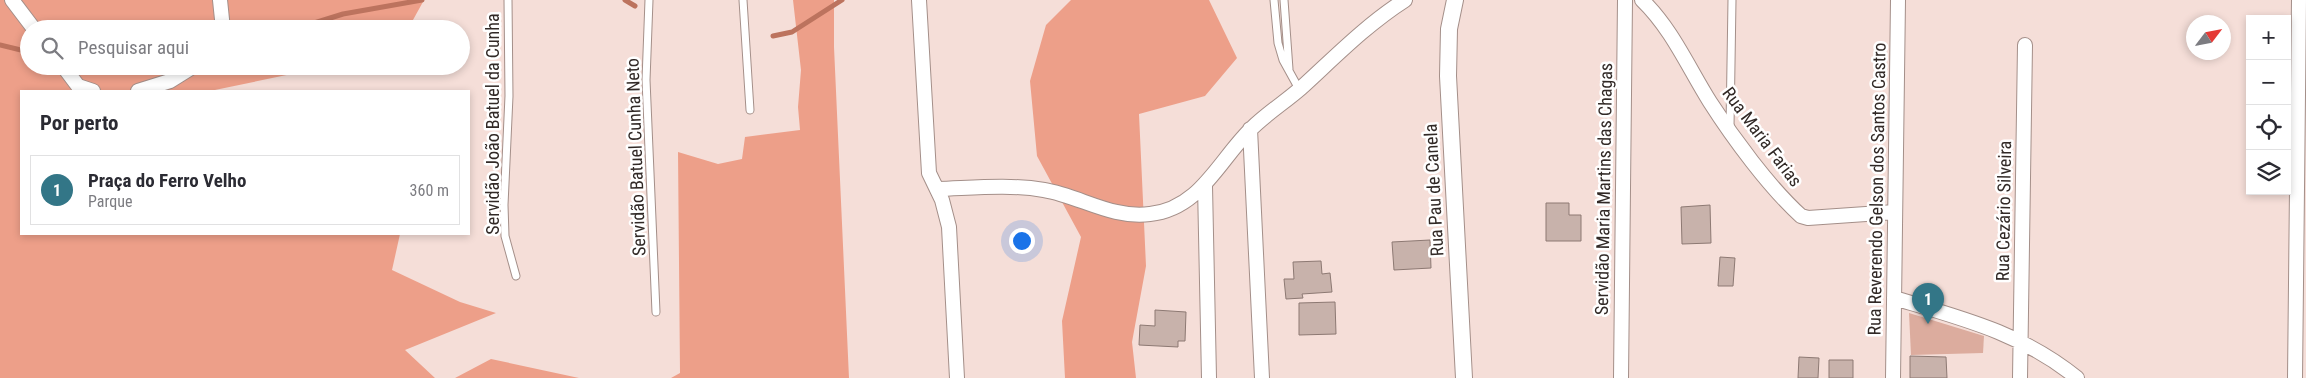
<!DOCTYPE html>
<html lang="pt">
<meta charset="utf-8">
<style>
body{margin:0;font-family:"Roboto Condensed",sans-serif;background:#f7f7f7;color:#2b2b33}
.controls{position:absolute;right:15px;top:15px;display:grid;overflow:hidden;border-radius:0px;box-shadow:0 2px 8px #0003}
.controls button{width:45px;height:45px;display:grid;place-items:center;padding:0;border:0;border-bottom:1px solid #e1e1e2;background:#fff;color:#2b2b33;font:25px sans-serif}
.compass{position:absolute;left:2186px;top:15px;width:45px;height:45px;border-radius:50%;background:#fff;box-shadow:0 2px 8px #0003;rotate:58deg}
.you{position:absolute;left:1021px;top:240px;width:18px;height:18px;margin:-12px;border:4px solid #fff;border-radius:50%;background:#1a73e8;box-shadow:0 0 0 8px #1a73e833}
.badge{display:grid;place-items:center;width:32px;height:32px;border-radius:50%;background:#337687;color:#fff;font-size:16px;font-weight:700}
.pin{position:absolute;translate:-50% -41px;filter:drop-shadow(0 1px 2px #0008)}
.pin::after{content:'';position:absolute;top:26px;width:18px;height:15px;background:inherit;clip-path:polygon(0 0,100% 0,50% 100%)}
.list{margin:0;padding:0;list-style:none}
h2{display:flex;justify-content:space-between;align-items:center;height:65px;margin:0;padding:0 20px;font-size:21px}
h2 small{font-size:16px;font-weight:400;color:#7c7c81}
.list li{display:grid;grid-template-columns:32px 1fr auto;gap:15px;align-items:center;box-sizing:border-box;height:70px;margin:0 10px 10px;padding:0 10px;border:1px solid #e1e1e2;border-radius:0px}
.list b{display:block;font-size:19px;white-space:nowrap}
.list p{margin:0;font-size:16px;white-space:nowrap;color:#7c7c81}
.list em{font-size:16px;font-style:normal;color:#7c7c81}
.icon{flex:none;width:28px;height:28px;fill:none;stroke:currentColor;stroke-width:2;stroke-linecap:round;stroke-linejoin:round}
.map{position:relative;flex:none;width:2306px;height:378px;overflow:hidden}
.search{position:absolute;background:#fff;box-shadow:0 2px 8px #0003;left:20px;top:20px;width:450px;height:55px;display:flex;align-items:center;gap:12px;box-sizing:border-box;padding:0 18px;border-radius:28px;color:#7c7c81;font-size:19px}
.panel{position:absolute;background:#fff;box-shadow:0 2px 8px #0003;left:20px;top:90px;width:450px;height:145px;border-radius:0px}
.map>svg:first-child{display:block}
.green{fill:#dcac9e}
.forest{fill:#ed9f89}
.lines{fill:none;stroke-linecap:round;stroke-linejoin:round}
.stream{stroke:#bc735e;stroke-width:5}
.building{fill:#c8b2ab;stroke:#8d7973}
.service-casing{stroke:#a48f89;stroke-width:9}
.minor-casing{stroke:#a48f89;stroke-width:16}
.tertiary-casing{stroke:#a48f89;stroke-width:18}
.service{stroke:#fff;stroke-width:7}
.minor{stroke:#fff;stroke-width:14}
.tertiary{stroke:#fff;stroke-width:16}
.labels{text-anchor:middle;stroke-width:5;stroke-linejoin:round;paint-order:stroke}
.street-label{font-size:18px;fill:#312926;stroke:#fff}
</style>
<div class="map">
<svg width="2306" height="378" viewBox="0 0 2306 378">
<rect width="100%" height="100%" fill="#f5ded8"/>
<path class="green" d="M1909,313L1984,336L1983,353L1911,355Z"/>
<path class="forest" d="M0,0H424L408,29H29V66H330L210,91H21V234H400L392,270L460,302L496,313L405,350L435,378H0Z
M793,0H834V47L849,378H671L680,373L678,152L718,164L742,159L745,137L800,130L798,107L801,70Z
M1071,0H1209L1237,58L1205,96L1139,114L1146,266L1132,342L1136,378H1065L1062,321L1081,237L1037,156L1030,81L1046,25Z
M491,359L579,378H455Z"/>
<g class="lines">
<path class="stream" d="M625,0L635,6
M295,29L343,14L422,0
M773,36L792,32L842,0
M0,45L29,52"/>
</g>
<path class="building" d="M1546,203H1569V215H1581V241H1546Z
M1710,205L1711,243L1682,244L1681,207Z
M1430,240L1431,268L1394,270L1392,242Z
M1720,257L1735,258L1733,286H1718Z
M1321,261L1322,274L1330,273L1332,292L1302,294L1303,298L1286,299L1284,279H1294L1293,262Z
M1335,302L1336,334L1299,335V303Z
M1155,310L1186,312L1185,341H1178V347L1139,345L1140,325L1155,326Z
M1910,356L1946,357L1947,378H1910Z
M1799,357L1819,358L1818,378H1798Z
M1829,360H1853V378H1829Z"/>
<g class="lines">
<defs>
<path id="service" d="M508,0L509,96L504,205L505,236L516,276
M649,0L646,80L656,312
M743,0L750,110
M1274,0L1278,43L1283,60L1299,89
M1284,0L1289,69
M1730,127L1732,0"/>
<path id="minor" d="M12,0L34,29
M220,0L223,29
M919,0L929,173L942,200L949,227L957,378
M1642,0C1672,29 1688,67 1710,102C1733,138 1769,187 1801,216L1808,218L1895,212
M63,66L78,86L93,91
M138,91L170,81L194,66
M1250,129L1262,378
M1205,186L1209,378
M937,189C972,188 1009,184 1044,190C1080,196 1112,219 1150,214C1200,209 1219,160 1251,129C1266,114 1285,102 1301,88C1335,57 1366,25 1405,0
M1894,298C1961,318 2022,333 2077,378
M1621,378L1625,0
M1893,378L1898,0
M2020,378L2025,45
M2295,378L2299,0"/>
<path id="tertiary" d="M1455,0L1449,29L1448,76L1464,378"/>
</defs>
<use href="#service" class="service-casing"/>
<use href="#minor" class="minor-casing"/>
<use href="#tertiary" class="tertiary-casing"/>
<use href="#service" class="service"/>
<use href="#minor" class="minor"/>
<use href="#tertiary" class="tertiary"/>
</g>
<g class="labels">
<g class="street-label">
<text transform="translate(493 124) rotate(-90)" y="6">Servidão João Batuel da Cunha</text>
<text transform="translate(1762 137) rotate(53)" y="6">Rua Maria Farias</text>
<text transform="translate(636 157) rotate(-92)" y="6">Servidão Batuel Cunha Neto</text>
<text transform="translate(1604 189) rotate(-89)" y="6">Servidão Maria Martins das Chagas</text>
<text transform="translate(1877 189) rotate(-89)" y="6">Rua Reverendo Gelson dos Santos Castro</text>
<text transform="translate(1434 190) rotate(-93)" y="6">Rua Pau de Canela</text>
<text transform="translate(2004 211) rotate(-89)" y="6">Rua Cezário Silveira</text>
</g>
</g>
</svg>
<div class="controls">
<button>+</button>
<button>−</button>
<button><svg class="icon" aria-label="locate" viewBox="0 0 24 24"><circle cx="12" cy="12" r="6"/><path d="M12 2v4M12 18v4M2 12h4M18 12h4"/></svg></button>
<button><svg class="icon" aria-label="layers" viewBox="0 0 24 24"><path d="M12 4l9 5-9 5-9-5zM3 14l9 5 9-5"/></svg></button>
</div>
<svg class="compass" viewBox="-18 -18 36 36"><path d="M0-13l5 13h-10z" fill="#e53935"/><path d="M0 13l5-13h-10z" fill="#7c7c81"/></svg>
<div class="you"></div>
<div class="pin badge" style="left:1928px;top:324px">1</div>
<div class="search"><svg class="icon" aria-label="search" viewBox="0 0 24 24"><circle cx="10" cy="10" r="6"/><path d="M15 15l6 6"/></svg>Pesquisar aqui</div>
<section class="panel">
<h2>Por perto<small></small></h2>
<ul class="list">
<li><span class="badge">1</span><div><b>Praça do Ferro Velho</b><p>Parque</p></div><em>360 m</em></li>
</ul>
</section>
</div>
